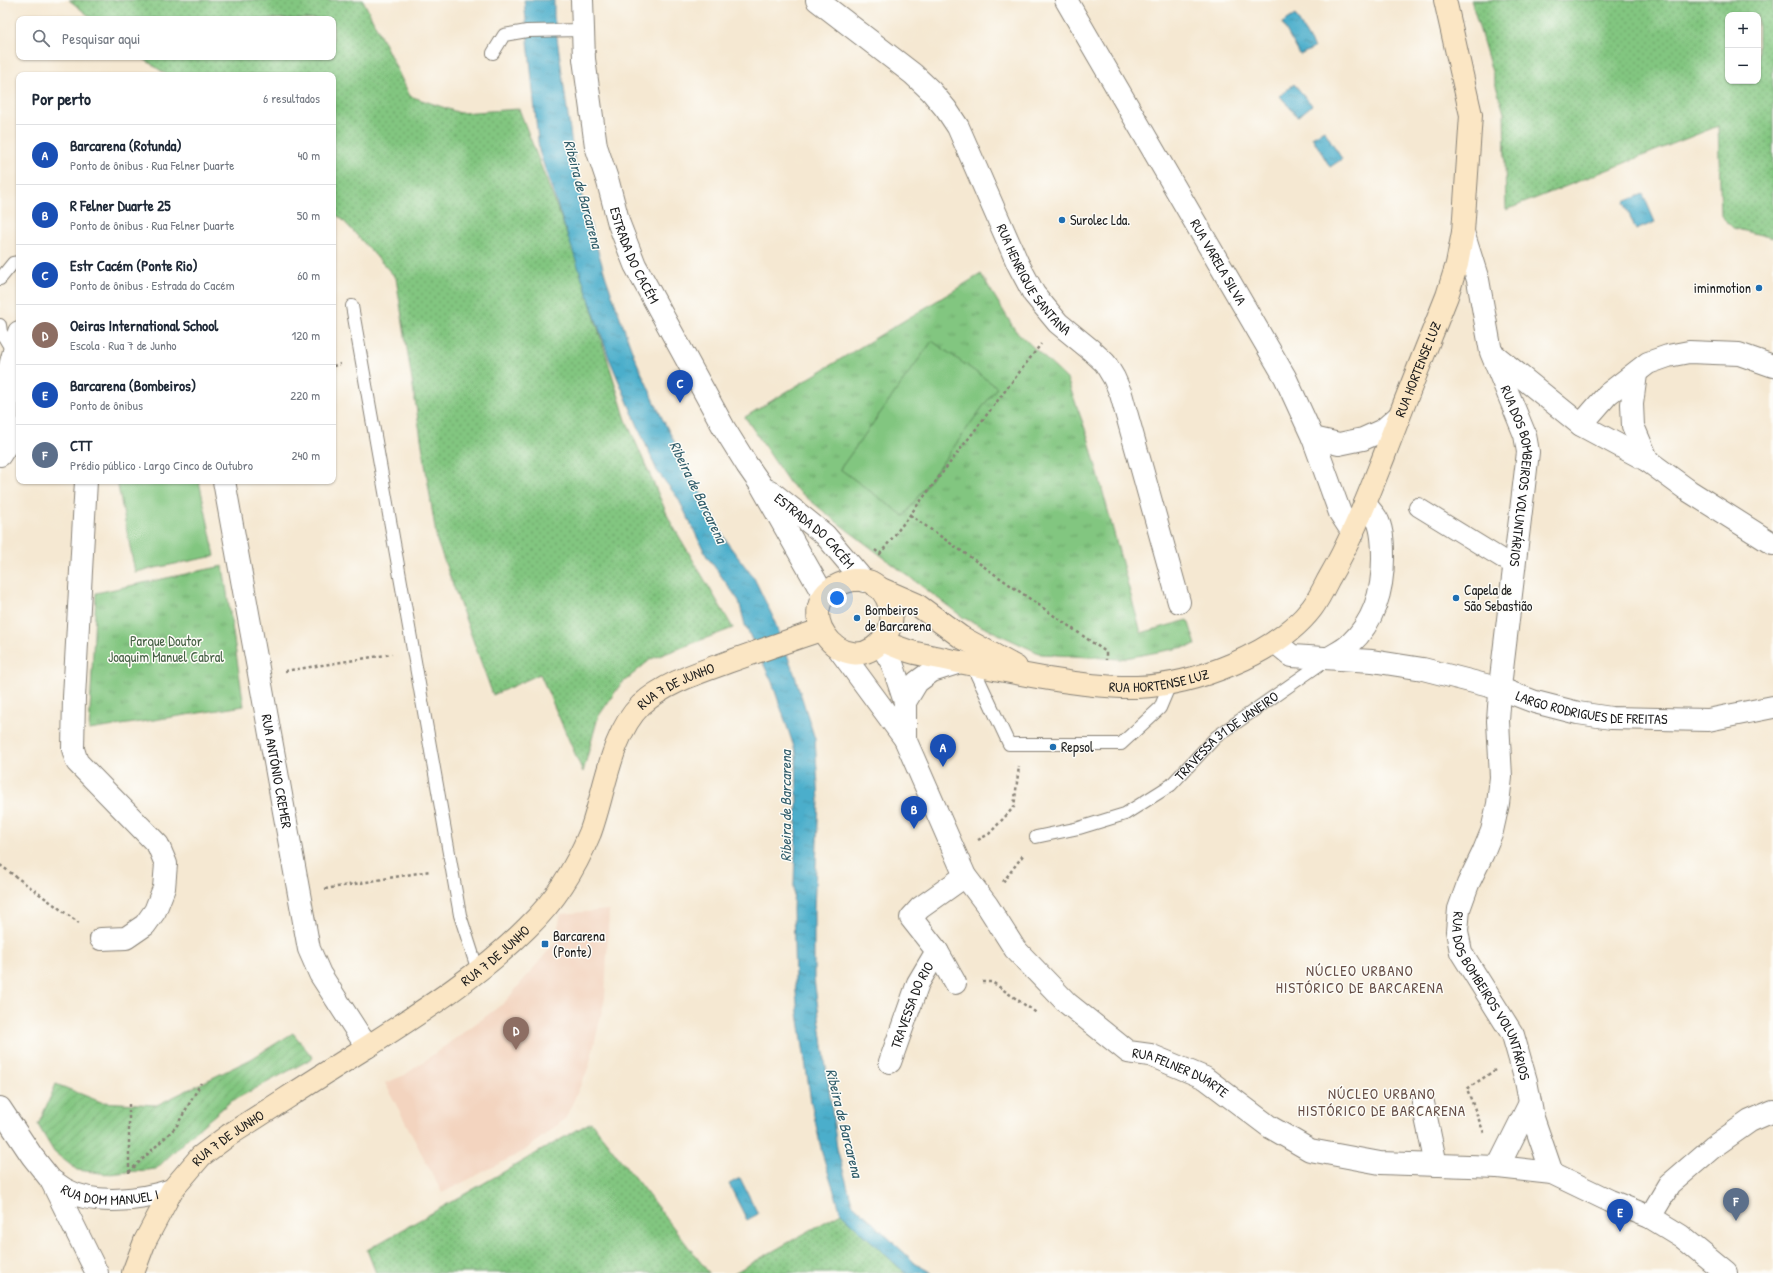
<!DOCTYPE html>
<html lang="pt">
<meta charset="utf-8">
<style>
body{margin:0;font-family:"Patrick Hand",sans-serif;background:#f6f6f7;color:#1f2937}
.controls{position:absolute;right:12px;top:12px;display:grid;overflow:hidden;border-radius:8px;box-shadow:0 1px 3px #0004}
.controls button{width:36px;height:36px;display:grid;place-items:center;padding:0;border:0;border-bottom:1px solid #e0e1e3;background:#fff;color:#1f2937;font:20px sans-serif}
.you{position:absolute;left:837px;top:598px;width:14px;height:14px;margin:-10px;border:3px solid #fff;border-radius:50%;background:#1a73e8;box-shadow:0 0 0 6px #1a73e833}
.badge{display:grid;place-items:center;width:26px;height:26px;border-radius:50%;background:#1f6fb2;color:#fff;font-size:13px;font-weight:700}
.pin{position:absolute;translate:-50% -33px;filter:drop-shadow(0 1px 2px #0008)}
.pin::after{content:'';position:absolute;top:21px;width:14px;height:12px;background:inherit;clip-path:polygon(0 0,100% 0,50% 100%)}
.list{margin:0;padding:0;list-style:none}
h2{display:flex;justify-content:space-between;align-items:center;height:52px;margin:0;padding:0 16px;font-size:17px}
h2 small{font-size:13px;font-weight:400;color:#747a83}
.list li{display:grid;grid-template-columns:26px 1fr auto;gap:12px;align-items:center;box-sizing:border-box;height:60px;padding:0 16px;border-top:1px solid #e0e1e3}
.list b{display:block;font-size:15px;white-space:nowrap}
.list p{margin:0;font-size:13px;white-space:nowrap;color:#747a83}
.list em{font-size:13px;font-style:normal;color:#747a83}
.icon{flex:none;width:22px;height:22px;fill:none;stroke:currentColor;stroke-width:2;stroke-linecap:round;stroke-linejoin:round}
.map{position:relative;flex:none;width:1773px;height:1273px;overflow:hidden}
.search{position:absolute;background:#fff;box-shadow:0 1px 3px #0004;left:16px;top:16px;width:320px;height:44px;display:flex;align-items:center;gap:10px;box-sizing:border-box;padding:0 14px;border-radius:8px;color:#747a83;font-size:15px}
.panel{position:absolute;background:#fff;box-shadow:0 1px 3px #0004;left:16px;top:72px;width:320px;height:412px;border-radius:8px}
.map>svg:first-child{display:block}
.built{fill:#f3d4bf}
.grass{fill:url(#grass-dots);stroke:#4f714e;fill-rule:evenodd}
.park{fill:url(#park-tufts);stroke:#4f714e}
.garden{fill:url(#garden-furrows);stroke:#4f714e}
.pitch{fill:#82c680;stroke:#4f714e}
.water{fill:url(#water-ripples);stroke:#346574}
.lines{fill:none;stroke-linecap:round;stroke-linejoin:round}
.service-casing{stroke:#888277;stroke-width:14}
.pedestrian-casing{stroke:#888277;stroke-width:20}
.minor-casing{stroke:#888277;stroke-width:24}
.tertiary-casing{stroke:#888277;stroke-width:24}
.secondary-casing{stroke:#888277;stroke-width:24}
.path{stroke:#888277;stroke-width:2.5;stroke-dasharray:3 3;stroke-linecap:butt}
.service{stroke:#fff;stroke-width:12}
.pedestrian{stroke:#fff;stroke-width:18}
.minor{stroke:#fff;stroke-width:22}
.tertiary{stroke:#fff;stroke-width:22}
.secondary{stroke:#fbe6c4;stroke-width:22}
.poi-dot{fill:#1f6fb2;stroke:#fdfcf7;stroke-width:1.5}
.labels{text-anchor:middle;stroke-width:3;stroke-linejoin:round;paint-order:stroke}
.poi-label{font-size:14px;fill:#1c1c1c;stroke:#fdfcf7;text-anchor:start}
.street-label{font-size:14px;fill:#1c1c1c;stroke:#fdfcf7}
.park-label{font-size:14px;fill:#456044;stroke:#fdfcf7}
.water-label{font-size:15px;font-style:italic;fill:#325e6b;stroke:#fdfcf7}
.neighbourhood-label{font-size:15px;letter-spacing:1px;fill:#664f47;stroke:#fdfcf7}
</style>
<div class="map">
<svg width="1773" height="1273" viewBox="0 0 1773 1273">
<defs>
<pattern id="grass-dots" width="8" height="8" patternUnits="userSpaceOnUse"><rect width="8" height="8" fill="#82c680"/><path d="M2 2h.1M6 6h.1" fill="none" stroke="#6aa068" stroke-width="1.8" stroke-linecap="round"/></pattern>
<pattern id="park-tufts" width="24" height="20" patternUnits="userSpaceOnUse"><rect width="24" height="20" fill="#82c680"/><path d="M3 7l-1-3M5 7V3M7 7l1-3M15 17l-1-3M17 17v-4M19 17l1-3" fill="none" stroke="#6aa068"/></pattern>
<pattern id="garden-furrows" width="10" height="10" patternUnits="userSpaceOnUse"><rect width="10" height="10" fill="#82c680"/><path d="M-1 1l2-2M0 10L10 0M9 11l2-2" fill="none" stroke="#6aa068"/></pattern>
<pattern id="water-ripples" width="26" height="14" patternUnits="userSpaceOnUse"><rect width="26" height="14" fill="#4caecb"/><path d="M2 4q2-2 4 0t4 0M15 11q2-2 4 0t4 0" fill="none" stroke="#3e8da4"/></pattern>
</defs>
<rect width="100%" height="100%" fill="#fdfcf7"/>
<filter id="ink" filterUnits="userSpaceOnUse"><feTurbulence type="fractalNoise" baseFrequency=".025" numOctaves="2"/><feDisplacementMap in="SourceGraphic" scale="8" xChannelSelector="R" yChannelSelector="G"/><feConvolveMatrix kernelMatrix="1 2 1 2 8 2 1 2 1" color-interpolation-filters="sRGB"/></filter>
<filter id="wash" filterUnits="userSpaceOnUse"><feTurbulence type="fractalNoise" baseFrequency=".012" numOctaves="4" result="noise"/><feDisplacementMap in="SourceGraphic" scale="16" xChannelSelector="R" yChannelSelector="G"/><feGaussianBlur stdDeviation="0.9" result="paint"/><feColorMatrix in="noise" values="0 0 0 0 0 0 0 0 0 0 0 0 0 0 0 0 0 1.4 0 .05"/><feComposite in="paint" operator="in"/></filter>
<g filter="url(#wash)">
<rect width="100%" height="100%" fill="#f5e8d2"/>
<path class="built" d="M609,910L605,998L589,1067L565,1119L524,1151L442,1193L385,1083L405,1075L504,1003L554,944L561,914Z"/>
<path class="grass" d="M69,0H363L410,96L460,113L519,109L576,257L626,420L670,521L733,628L651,659L620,685L598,717L583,772L540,674L493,695L437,541L396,278L341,218L333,213V75H167L141,57H333V19H93Z
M1471,0H1773V238L1733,228L1721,216L1718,126L1506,210L1504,113ZM1728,15H1758V81H1728Z
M591,1122L709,1273H376L367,1250Z
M841,1213L905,1273H734Z"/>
<path class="park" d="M981,274L1015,330L1067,379L1088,437L1141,633L1188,620L1196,645L1120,659L1041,654L964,618L838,523L790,484L745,417Z
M223,566L244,706L89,730L96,593Z"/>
<path class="garden" d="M293,1033L313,1058L230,1102L191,1135L156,1169L109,1174L77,1170L54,1152L38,1125L56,1084L101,1102L157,1105L251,1059Z"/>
<path class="pitch" d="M932,341L997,387L904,516L840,469Z
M117,481H199L215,556L135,572Z"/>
<path class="water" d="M524,0H554V16L577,180L606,278L634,356L662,418L728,544L754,578L772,615L794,673L815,739L819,801L814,909V979L837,1148L852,1203L916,1264L932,1273H905L841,1213L822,1153L811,1102L798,1013L795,982L793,909L797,803L796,753L772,682L745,625L739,601L706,555L678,498L657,471L609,358L539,151Z
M1295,15L1314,48L1300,55L1282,23Z
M1294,84L1312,105L1298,117L1280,96Z
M1324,130L1342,159L1330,167L1312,137Z
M1643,194L1655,222L1636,230L1624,202Z
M740,1178L758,1214L747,1220L729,1184Z"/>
</g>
<g filter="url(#ink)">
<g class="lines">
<defs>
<g id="service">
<path d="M493,53L504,35L527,31L583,30"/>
<path d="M0,279L13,263L19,262"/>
<path d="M352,306L460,915L478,971"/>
<path d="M0,325L1,332L13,352"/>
<path d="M972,665L1009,744H1121L1160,708L1171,682"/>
<path id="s1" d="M1036,837L1079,828L1125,814L1171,785L1216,737L1326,660"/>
</g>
<path id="pedestrian" d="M1418,507L1514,566"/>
<g id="minor">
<path id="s2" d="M817,0L913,74L931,91L946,109L958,127L1018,264L1034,294L1058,323L1091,350L1105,363L1114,378L1121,394L1179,602"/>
<path id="s3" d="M1066,0L1285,377L1313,438L1340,513L1353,533"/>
<path id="s4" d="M1463,232L1478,280L1491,352L1525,435L1528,452L1501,678L1498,721L1501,777L1498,804L1492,831L1483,853L1468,884L1459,909L1457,931L1461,952L1513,1035L1526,1081L1533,1118L1552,1173"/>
<path d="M1492,353L1581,425L1648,461L1689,491L1773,544"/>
<path d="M1636,374L1632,404L1633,426L1648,461"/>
<path d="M1581,425L1608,394L1648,363L1668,356L1689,352L1739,354L1773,366"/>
<path d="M1313,438L1339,444L1363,439L1383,430L1399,416"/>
<path d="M0,455L7,444L8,374L19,332"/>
<path d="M86,481L74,697L73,749L77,762L158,845L166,864L164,888L155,911L145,925L126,938L101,939"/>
<path id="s5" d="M224,481L309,949L320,974L367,1047"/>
<path id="s6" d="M1275,642L1292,656L1372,661L1423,669L1501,689L1535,702L1578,713L1611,718L1708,720L1773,707"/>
<path d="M1329,658C1335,654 1344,650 1350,644C1374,622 1383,590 1383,558C1383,547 1383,532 1378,521C1375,515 1369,509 1365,504"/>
<path d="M937,951L955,983"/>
<path id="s7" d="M890,1062L918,983L937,951L911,918L920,908L965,876"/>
<path d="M1423,1103L1436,1165"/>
<path d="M0,1108L32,1156L51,1180L97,1273"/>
<path d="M1498,1167L1530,1103"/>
<path id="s8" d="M51,1180C56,1183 61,1187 66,1190C95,1206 142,1200 172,1190"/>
<path d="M1650,1217L1669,1185L1713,1147L1750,1121L1773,1111"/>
</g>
<g id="tertiary">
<path id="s9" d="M582,0L584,59L596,146L608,182L619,224L635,265L724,428L747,465L761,485L824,596"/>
<path id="s10" d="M770,491L825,535L864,581"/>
<path d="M880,643L892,663L905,702V739"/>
<path id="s11" d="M838,648L905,739L965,876L987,905L1015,949L1067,1003L1128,1052L1150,1055L1205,1078L1270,1127L1310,1150L1380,1163L1498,1167L1552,1173L1610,1201L1650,1217L1681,1236L1726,1273"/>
<path d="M905,702L917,682L932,671L960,662"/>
</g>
<g id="secondary">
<path d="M853,580C858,580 866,579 871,582C888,591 898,617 886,635C847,693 775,597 853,580Z"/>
<path d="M877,587L916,604L961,637L1016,667"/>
<path id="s12" d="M882,640C909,655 930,655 959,662C989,668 1019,674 1049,679C1079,684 1107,688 1137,687C1194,685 1277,654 1312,608C1318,600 1323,590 1328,580C1351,541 1367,499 1384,456C1404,403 1426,349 1447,296L1457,264L1463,232L1471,115L1445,0"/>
<path id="s13" d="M133,1273L145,1241L172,1190L201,1156L229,1135C275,1106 320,1076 367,1047C423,1011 480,975 527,928C554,902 576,867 590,833C605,793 610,735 641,705C665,683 698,673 728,662C759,651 790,640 821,630"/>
</g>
</defs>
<use href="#service" class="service-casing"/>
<use href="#pedestrian" class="pedestrian-casing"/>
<use href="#minor" class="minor-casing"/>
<use href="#tertiary" class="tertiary-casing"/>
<use href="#secondary" class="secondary-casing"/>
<path class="path" d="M333,366L340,364
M910,515L1106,652V660
M875,550L880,554L1041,344
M285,671L392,654
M978,840L989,834L1014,807L1019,766
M0,865L79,923
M1003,882L1024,854
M325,889L430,871
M982,982H992L1038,1014
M1484,1133L1467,1089L1495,1070
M129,1172L176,1127L201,1083
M129,1173V1104"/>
<use href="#service" class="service"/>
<use href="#pedestrian" class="pedestrian"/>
<use href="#minor" class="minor"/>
<use href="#tertiary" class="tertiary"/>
<use href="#secondary" class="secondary"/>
</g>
</g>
<g class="poi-dot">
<circle cx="1062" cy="220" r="4"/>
<circle cx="1759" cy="288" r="4"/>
<circle cx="1456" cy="598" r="4"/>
<circle cx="857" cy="618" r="4"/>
<circle cx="1053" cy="747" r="4"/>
<rect x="541" y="940" width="8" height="8" rx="2"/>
</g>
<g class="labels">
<g class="poi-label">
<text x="1070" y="225">Surolec Lda.</text>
<text x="1751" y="293" text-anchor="end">iminmotion</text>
<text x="1464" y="595">Capela de<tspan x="1464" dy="16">São Sebastião</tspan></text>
<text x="865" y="615">Bombeiros<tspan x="865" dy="16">de Barcarena</tspan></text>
<text x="1061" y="752">Repsol</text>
<text x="553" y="941">Barcarena<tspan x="553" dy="16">(Ponte)</tspan></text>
</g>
<g class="street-label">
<text dy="5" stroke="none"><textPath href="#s9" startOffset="263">ESTRADA DO CACÉM</textPath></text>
<text dy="5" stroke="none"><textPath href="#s3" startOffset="303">RUA VARELA SILVA</textPath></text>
<text dy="5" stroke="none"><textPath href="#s2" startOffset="362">RUA HENRIQUE SANTANA</textPath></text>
<text dy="5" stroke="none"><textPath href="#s12" startOffset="719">RUA HORTENSE LUZ</textPath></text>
<text dy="5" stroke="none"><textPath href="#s4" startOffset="253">RUA DOS BOMBEIROS VOLUNTÁRIOS</textPath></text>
<text dy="5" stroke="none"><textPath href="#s10" startOffset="60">ESTRADA DO CACÉM</textPath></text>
<text dy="5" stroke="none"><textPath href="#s12" startOffset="283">RUA HORTENSE LUZ</textPath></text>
<text dy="5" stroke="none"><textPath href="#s13" startOffset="829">RUA 7 DE JUNHO</textPath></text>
<text dy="5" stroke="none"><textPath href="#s6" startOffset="328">LARGO RODRIGUES DE FREITAS</textPath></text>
<text dy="5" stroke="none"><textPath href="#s1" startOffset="221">TRAVESSA 31 DE JANEIRO</textPath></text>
<text dy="5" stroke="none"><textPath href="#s5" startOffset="295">RUA ANTÓNIO CREMER</textPath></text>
<text dy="5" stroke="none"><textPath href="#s13" startOffset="493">RUA 7 DE JUNHO</textPath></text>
<text dy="5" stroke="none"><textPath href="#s4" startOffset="792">RUA DOS BOMBEIROS VOLUNTÁRIOS</textPath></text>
<text dy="5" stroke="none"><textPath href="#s7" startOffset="61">TRAVESSA DO RIO</textPath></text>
<text dy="5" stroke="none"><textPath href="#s11" startOffset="561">RUA FELNER DUARTE</textPath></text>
<text dy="5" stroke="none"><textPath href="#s13" startOffset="169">RUA 7 DE JUNHO</textPath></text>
<text dy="5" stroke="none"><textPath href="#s8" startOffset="63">RUA DOM MANUEL I</textPath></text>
</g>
<g class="park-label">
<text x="166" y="646">Parque Doutor<tspan x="166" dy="16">Joaquim Manuel Cabral</tspan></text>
</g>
<g class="water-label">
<text transform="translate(583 194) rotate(75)" y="5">Ribeira de Barcarena</text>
<text transform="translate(698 492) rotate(64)" y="5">Ribeira de Barcarena</text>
<text transform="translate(786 806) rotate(-90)" y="5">Ribeira de Barcarena</text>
<text transform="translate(844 1123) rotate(76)" y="5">Ribeira de Barcarena</text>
</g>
<g class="neighbourhood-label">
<text x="1360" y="976">NÚCLEO URBANO<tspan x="1360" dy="17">HISTÓRICO DE BARCARENA</tspan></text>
<text x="1382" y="1099">NÚCLEO URBANO<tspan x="1382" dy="17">HISTÓRICO DE BARCARENA</tspan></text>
</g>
</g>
</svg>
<div class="controls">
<button>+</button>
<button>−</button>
</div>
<div class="you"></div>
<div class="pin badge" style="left:943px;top:767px;background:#1a4fb4">A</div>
<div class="pin badge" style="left:914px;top:829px;background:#1a4fb4">B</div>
<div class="pin badge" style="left:680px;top:403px;background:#1a4fb4">C</div>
<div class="pin badge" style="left:516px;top:1050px;background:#8d6e63">D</div>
<div class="pin badge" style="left:1620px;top:1232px;background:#1a4fb4">E</div>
<div class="pin badge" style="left:1736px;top:1221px;background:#5c6f8a">F</div>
<div class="search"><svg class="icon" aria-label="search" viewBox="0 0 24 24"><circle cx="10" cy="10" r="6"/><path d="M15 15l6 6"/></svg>Pesquisar aqui</div>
<section class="panel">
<h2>Por perto<small>6 resultados</small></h2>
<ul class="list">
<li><span class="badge" style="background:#1a4fb4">A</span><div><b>Barcarena (Rotunda)</b><p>Ponto de ônibus · Rua Felner Duarte</p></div><em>40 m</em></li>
<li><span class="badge" style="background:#1a4fb4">B</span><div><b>R Felner Duarte 25</b><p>Ponto de ônibus · Rua Felner Duarte</p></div><em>50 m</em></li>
<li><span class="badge" style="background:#1a4fb4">C</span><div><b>Estr Cacém (Ponte Rio)</b><p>Ponto de ônibus · Estrada do Cacém</p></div><em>60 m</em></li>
<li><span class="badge" style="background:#8d6e63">D</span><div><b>Oeiras International School</b><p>Escola · Rua 7 de Junho</p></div><em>120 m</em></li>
<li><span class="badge" style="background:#1a4fb4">E</span><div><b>Barcarena (Bombeiros)</b><p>Ponto de ônibus</p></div><em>220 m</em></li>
<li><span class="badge" style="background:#5c6f8a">F</span><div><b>CTT</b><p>Prédio público · Largo Cinco de Outubro</p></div><em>240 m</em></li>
</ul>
</section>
</div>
